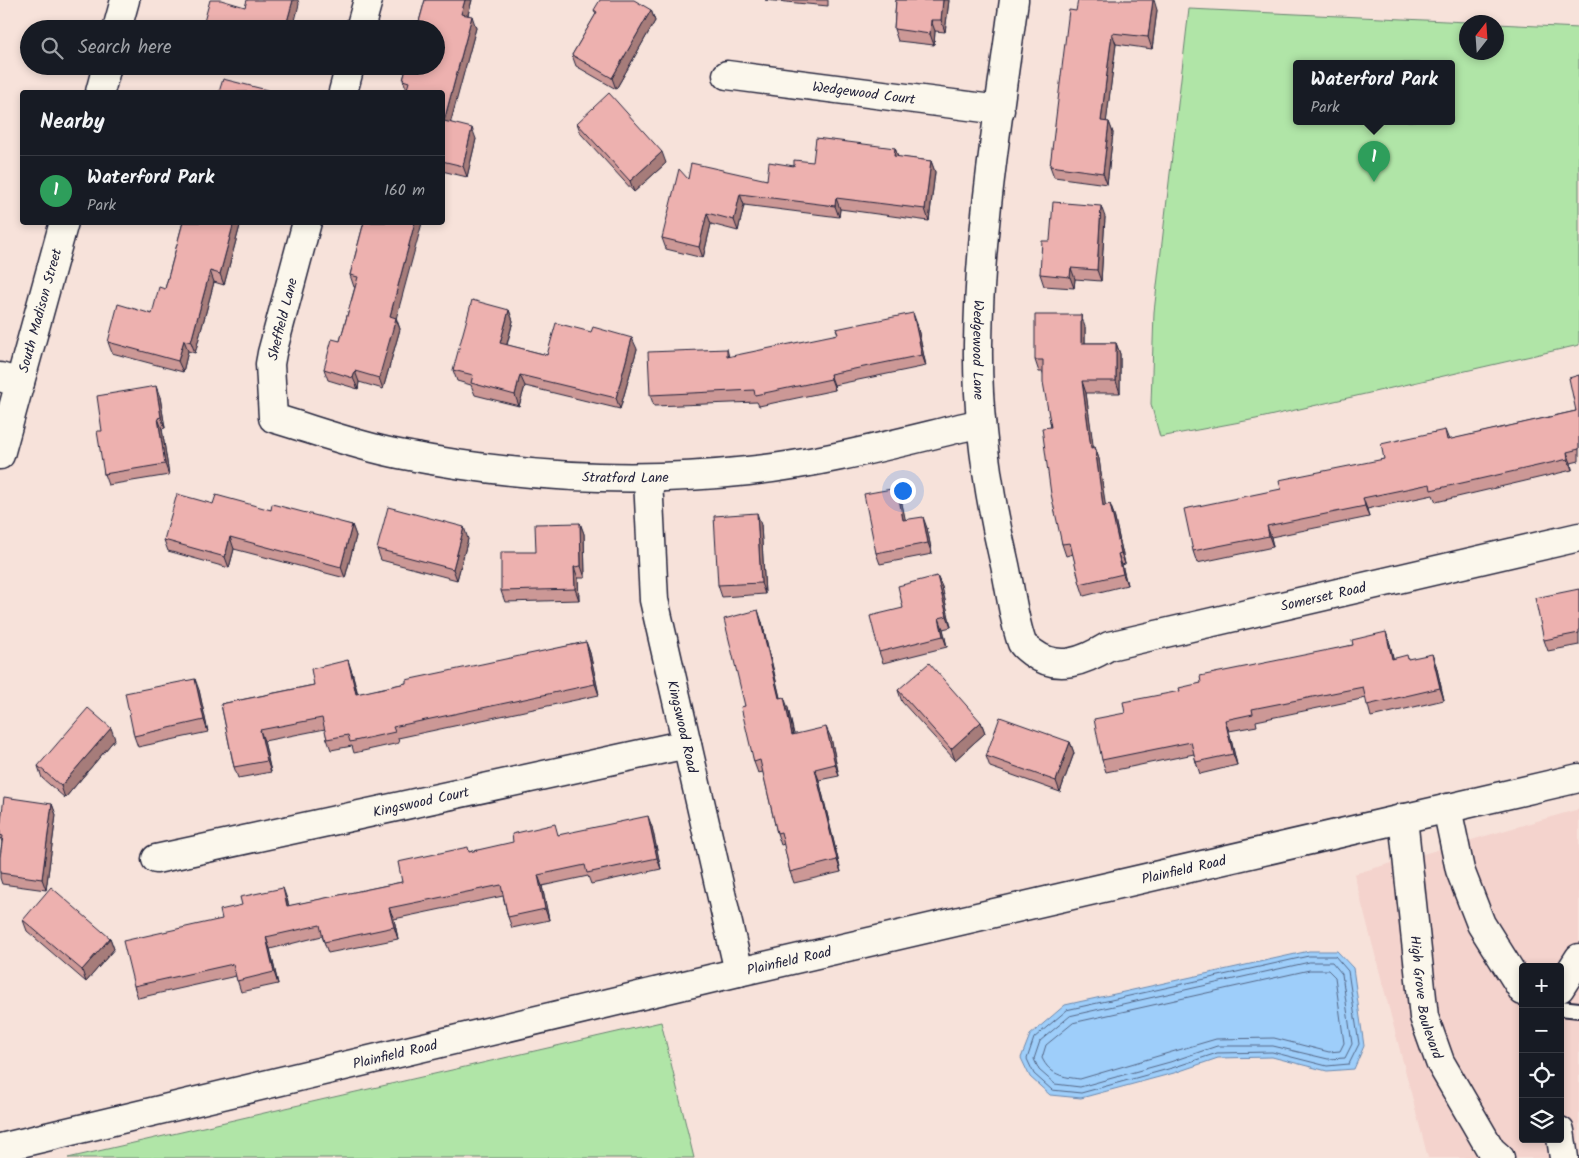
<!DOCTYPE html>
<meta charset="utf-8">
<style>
body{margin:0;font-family:Kalam,sans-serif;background:#242831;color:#f1f3f6}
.controls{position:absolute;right:15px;bottom:15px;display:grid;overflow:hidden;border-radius:5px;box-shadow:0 2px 8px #0003}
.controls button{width:45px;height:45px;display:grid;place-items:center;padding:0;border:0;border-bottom:1px solid #363941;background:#171b24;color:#f1f3f6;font:25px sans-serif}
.compass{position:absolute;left:1459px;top:15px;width:45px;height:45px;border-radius:50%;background:#171b24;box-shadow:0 2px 8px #0003;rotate:17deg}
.you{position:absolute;left:902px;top:490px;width:18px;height:18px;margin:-12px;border:4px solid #fff;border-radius:50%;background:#1a73e8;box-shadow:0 0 0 8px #1a73e833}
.badge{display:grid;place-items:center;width:32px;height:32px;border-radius:50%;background:#2563eb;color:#fff;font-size:16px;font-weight:700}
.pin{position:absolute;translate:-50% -41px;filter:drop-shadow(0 1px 2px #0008)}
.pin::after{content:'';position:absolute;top:26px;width:18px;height:15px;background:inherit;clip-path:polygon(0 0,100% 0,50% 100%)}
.popup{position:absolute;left:1293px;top:60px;width:162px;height:65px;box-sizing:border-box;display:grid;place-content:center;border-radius:5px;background:#171b24;filter:drop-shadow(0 1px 4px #0005);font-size:16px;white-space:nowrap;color:#9ea1a6}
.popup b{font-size:19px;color:#f1f3f6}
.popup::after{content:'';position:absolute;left:50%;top:100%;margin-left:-10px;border:10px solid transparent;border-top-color:#171b24}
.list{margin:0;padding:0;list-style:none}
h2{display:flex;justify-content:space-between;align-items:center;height:65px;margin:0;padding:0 20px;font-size:21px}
h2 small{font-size:16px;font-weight:400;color:#9ea1a6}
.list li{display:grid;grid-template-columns:32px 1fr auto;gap:15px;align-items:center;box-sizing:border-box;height:70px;padding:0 20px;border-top:1px solid #363941}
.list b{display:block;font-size:19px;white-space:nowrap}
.list p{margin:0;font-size:16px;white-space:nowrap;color:#9ea1a6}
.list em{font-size:16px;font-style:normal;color:#9ea1a6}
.icon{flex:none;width:28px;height:28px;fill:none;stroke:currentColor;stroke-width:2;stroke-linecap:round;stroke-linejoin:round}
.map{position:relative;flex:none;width:1579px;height:1158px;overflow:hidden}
.search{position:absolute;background:#171b24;box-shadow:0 2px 8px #0003;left:20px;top:20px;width:425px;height:55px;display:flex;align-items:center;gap:12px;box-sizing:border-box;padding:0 18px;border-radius:28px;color:#9ea1a6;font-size:19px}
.panel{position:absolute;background:#171b24;box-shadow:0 2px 8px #0003;left:20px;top:90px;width:425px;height:135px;border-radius:5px}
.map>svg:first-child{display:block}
.built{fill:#f4d3cd;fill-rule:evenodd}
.green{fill:#b0e5a7;stroke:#698471;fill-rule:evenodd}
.water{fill:#9ecefa;stroke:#6c89ae}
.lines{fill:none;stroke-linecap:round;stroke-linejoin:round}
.shore{stroke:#546787;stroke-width:1}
.service-casing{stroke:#22223b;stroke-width:18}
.minor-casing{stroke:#22223b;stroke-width:31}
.tertiary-casing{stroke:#22223b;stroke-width:31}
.secondary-casing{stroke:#22223b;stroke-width:31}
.service{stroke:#fbf7ec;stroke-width:14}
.minor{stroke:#fbf7ec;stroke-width:28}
.tertiary{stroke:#fbf7ec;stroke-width:28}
.secondary{stroke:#fbf7ec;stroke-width:28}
.wall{fill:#cc9896;stroke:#22223b}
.shaded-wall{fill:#a67c7a;stroke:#22223b}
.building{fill:#edb1af;stroke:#22223b}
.labels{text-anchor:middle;stroke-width:5;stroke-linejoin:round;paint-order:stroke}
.street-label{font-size:14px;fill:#22223b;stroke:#fbf7ec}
</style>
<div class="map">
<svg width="1579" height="1158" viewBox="0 0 1579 1158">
<rect width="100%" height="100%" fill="#f7e2da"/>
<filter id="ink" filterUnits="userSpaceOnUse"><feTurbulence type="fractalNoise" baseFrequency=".02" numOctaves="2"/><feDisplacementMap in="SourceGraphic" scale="10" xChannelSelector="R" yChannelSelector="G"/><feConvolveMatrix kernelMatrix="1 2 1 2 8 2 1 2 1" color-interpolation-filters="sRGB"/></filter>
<g filter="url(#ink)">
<path class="built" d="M1579,809V1158H1428L1354,874ZM1523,967H1560V1139H1523Z"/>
<path class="green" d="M1189,9L1467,22L1466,52H1496L1497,24L1579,28V345L1256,419L1160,437L1151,404L1154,312ZM1452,63V121H1296V63Z
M661,1022L694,1158H68Z"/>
<path class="water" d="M1309,951H1337L1353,968L1364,1046L1354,1069L1327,1071L1272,1057L1218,1058L1174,1073L1081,1098L1050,1095L1030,1077L1021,1058L1030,1035L1065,1005Z"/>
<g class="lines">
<path class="shore" d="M1309,956H1335L1348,971L1359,1044L1349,1064L1327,1066L1272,1052L1217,1053L1172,1068L1081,1093L1052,1090L1034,1074L1027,1059L1034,1038L1067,1010Z
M1310,962H1332L1342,974L1352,1044L1345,1058L1328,1059L1273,1046H1217L1170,1062L1080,1087L1055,1084L1039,1070L1034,1059L1040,1041L1070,1016Z
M1310,970H1328L1335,977L1344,1043L1340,1051L1329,1052L1274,1038L1216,1039L1080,1079C1063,1077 1050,1075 1042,1058L1046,1045L1073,1023Z"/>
<defs>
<path id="service" d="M1560,1008L1579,1010"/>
<g id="minor">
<path id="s1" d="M1014,0C999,114 979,230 978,345C977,419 988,493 1005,565C1010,588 1014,622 1022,643C1024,647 1029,650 1033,653C1058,672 1084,661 1109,646L1579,537"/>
<path d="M360,29L368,0"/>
<path id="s2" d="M727,75L1000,110"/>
<path d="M343,92L350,66"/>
<path id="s3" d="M307,222L272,353L270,364L273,418C314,430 357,446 399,454C515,477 631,484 748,471C826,463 904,441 981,423"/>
<path d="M0,377L20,383"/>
<path id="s4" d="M648,479L654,600L739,972"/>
<path d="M1447,808L1460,870L1481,924L1523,991"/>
<path id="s5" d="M1403,818L1424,1017L1440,1062L1491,1150L1500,1158"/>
<path id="s6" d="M156,859L687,744"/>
<path d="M1560,988L1579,958"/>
<path d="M1560,1131L1564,1158"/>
</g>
<g id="tertiary">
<path d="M117,29L125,0"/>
<path d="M100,92L107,66"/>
<path id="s7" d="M0,455L64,222"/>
</g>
<g id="secondary">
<path id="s8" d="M0,1148L739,972L1579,778"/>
</g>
</defs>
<use href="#service" class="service-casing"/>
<use href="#minor" class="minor-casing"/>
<use href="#tertiary" class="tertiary-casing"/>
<use href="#secondary" class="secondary-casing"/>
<use href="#service" class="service"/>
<use href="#minor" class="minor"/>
<use href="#tertiary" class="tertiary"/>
<use href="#secondary" class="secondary"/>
</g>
<path class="wall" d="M425,0H472L468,15L476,28L450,122L476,139L467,177L442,171V92L407,90L403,80Z
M765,0H828V6Z
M896,0H949L945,32L935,31L934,45L898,41L894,29Z
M594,10H651L655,21L616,89L576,66L572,55L596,14Z
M1157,10L1152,49L1116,44L1106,122H1109L1113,133L1107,184L1054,177L1050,166L1076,11Z
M577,123L666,163L634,192L581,134Z
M895,148L898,157L931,161L935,172L929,221L840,209L839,217L744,205L738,231L711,224L703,258L666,249L662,238L688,179L767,180L794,166Z
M1105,217L1101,281L1075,279L1074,288L1044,286L1040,274L1050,241Z
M183,222H241L224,285L214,282L195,353L188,351L183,372L112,353L108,342L152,314L165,289Z
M364,222L400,329L383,389L359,382L358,389L328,380L324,369L340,341L355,287H354L350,275Z
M509,310L513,321L507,345L547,355L637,349L620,409L525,386L519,406L475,395L471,385L457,381L453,370Z
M917,324L926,366L834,385L835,390L759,406L757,402L654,406L650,395L727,349L729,357Z
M1085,327V343H1116L1120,354V393H1086L1093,448L1095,447L1099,459L1105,505L1110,504L1114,515L1125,564L1122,565L1127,585L1084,596L1080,584L1073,554L1066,556L1062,544L1051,427L1043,372H1039L1035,360Z
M1579,375V461L1571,463L1572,470L1436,502L1433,495L1367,509L1369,517L1271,537L1273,547L1197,563L1193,551L1281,489L1384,459L1445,430L1449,440L1576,411Z
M160,397L165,428L162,429L169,475L108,485L104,474L102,431Z
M897,488L901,499L905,520L927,528L932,554L880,564L876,553Z
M213,504L271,510L352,525L356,536L345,578L234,549L229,568L168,551L164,540Z
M580,523L584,534L585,578H578L579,600L505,602L501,591L536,552Z
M761,525L765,594L722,597L718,585Z
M468,539L457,580L381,560L377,549Z
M937,576L942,587L951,627L943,629L947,647L883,663L879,652L903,608Z
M1579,589V645L1548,651L1544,640Z
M762,622L780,698L788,708L794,734L831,738L839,776L819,780L841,872L794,883L790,872L784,844L781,845L777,833L763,772L758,773L754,762L745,706Z
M586,642L590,653L599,695L398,738L399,743L354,753L352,746L331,750L327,739L325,729L264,741L271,772L238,778L234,767L221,704L314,685L352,672L358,694Z
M1390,644L1393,658L1408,659L1436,665L1444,700L1371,717L1366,698L1256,721L1257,726L1229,731L1237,765L1200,774L1196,762L1194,754L1106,772L1102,760L1125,713L1180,691L1201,683L1353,645Z
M199,690L208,732L138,747L134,736Z
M898,690L981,722L985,733L955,760L902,702Z
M115,739L65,798L42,778L38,766Z
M1070,742L1074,753L1060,792L990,767L986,756Z
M52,804L56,815L46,890L2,884L0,878V857L2,842L0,837V829Z
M652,827L661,869L591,884L588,876L542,886L549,920L512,928L508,917L503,896L394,919L398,939L328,953L322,936L270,949L278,984L241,992L236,976L138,998L134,986L222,919L287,899L289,906L402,882L469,852L559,835Z
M23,920L110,938L114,949L86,982L27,931Z"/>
<path class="shaded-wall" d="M293,0H298L299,4L293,29H285Z
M465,0H472L465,25L461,14Z
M943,0H949L945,32L941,20Z
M1153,0H1154L1157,10L1152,49L1148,37Z
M651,10L655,21L616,89L612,78Z
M472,16L476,28L448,132L444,121Z
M931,20L935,31L934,45L930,34Z
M1112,33L1116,44L1105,132L1101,121Z
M1109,122L1113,133L1107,184L1103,173Z
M472,128L476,139L467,177L463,166Z
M895,148L899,160L894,156Z
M662,152L666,163L634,192L630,181Z
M931,161L935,172L929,221L925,209Z
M740,194L744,205L738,231L734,220Z
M836,198L840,209L839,217L835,206Z
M1101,206L1105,217L1101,281L1097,270Z
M707,213L711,224L703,258L699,247Z
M234,222H241L224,285L220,274Z
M415,222L422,223L396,319L400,329L383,389L379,378L390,316Z
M1071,268L1075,279L1074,288L1070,277Z
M210,271L214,282L195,353L191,342Z
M509,310L513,321L504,355L500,343Z
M913,313L917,324L926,366L922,355Z
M1081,315L1085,327V354L1081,343Z
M632,338L637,349L620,409L616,398Z
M184,340L188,351L183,372L178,361Z
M1116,343L1120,354V393L1116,381Z
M355,371L359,382L358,389L353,378Z
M830,374L834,385L835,390L831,379Z
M520,375L525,386L519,406L515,395Z
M1082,381L1086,393L1095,459L1091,448Z
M156,386L160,397L165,428L161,417Z
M158,418L162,429L169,475L165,464Z
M1095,447L1099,459L1107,517L1103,506Z
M1567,452L1571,463L1572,470L1568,459Z
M897,488L901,499L908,532L903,520Z
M1363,498L1367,509L1369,517L1365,506Z
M1110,504L1114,515L1125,564L1121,553Z
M757,513L761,525L765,594L761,583Z
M923,517L927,528L932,554L928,543Z
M580,523L584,534L585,578L581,566Z
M352,525L356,536L345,578L341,567Z
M1267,526L1271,537L1273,547L1269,536Z
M464,527L468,539L457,580L453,569Z
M230,537L234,549L229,568L225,557Z
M1118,554L1122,565L1127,585L1123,574Z
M574,567L578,578L579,600L575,589Z
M937,576L942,587L951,627L947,616Z
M758,610L762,622L783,710L779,698Z
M939,618L943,629L947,647L943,636Z
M1386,632L1390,644L1396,670L1392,659Z
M586,642L590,653L599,695L595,684Z
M1432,654L1436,665L1444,700L1440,688Z
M348,660L352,672L360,705L356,694Z
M195,679L199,690L208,732L204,720Z
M784,697L788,708L796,746L792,735Z
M1225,720L1229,731L1237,765L1233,754Z
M981,722L985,733L955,760L951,749Z
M826,727L831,738L839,776L835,764Z
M111,728L115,739L65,798L61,786Z
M260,730L264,741L271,772L267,761Z
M1070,742L1074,753L1060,792L1056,781Z
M815,769L819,780L841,872L837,860Z
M52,804L56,815L46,890L42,879Z
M648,816L652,827L661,869L657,858Z
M538,875L542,886L549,920L545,909Z
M283,888L287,899L291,917L287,906Z
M389,908L394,919L398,939L394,927Z
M266,937L270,949L278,984L274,972Z
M110,938L114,949L86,982L82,970Z"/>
<path class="building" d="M210,0H221L245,7L247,0H293L285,29H202Z
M425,0H465L461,14L472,16L444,121L472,128L463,166L442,161V92H406L409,82L403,80L407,66H436V29H417Z
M600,0H634L651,10L612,78L572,55L597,12L594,10Z
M896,0H943L941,20H931L930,34L894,29Z
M1078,0H1153L1148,37L1112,33L1101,121L1109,122L1103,173L1050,166L1069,10L1076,11Z
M223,79L271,91V92H219Z
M609,93L662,152L630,181L577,123Z
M816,138L895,148L894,156L931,161L925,209L836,198L835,206L740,194L734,220L707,213L699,247L662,238L679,169L688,179L691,163L767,180L769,162L794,166V160L813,162Z
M1053,202L1101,206L1097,270L1071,268L1070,277L1040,274L1042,241H1050Z
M183,222H234L220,274L210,271L191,342L184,340L178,361L108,342L118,304L152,314L159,287L165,289Z
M364,222H415L390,316L396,318L379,378L355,371L353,378L324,369L332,339L340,341L358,277L350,275Z
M472,300L509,310L500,343L547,355L556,323L591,332L593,327L632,338L616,398L520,375L515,395L471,383L473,375L453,370Z
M913,313L922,355L830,374L831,379L755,395L754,390L650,395L648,352L727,349V357L838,334L836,329Z
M1035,315H1081V343H1116V381H1082L1091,448L1095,447L1103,506L1110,504L1121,553L1118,554L1123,574L1080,584L1070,543L1062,544L1051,494L1042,428L1051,427L1043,382V360H1035Z
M1579,375V449L1567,452L1568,459L1431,490L1430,484L1363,498L1365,506L1267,526L1269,536L1193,551L1184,509L1281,489L1279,480L1384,459L1381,444L1445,430L1447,440L1576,411L1569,378Z
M156,386L161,417L158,418L165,464L104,474L97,431H102L97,396Z
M897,488L903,520L923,517L928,543L876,553L864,494Z
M177,494L213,504L216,495L271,510L272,504L352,525L341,567L230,537L225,557L164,540Z
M388,507L464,527L453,569L377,549Z
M757,513L761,583L718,585L714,516Z
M580,523L581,566L574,567L575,589L501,591V552H536L535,524Z
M937,576L947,616L939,618L943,636L879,652L870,616L903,608L898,586Z
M1579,589V633L1544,640L1535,598Z
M758,610L779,698L784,697L792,735L826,727L835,764L815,769L837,860L790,872L781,832L777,833L760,760L754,762L741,707L745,706L724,619Z
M1386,632L1392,659L1407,655L1408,659L1432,654L1440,688L1367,705L1363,687L1252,709L1253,714L1225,720L1233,754L1196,762L1191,742L1102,760L1094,719L1125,713L1123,702L1180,691L1179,688L1201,683L1200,676L1353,645L1352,640Z
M586,642L595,684L393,727L395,732L350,742L348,735L327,739L322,718L260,730L267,761L234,767L221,704L314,685L311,669L348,660L356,694L406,683V680Z
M929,663L981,722L951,749L898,690Z
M195,679L204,720L134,736L125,693Z
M88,708L111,728L61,786L38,766Z
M1000,717L1070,742L1056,781L986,756Z
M4,797L52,804L42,879L0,873V857L3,836L0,835V829Z
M648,816L657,858L587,873L585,865L538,875L545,909L508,917L501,885L389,908L394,927L324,942L320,925L266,937L274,972L237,981L233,964L134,986L123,941L222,919L220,910L242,905L240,897L283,888L287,906L402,882L398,862L468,847L469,852L513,842L512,834L555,824L558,835Z
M51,887L110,938L82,970L23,920Z"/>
</g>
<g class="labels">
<g class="street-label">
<text dy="5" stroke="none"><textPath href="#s2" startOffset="138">Wedgewood Court</textPath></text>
<text dy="5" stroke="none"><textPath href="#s7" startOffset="150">South Madison Street</textPath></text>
<text transform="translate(282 319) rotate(-76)" y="5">Sheffield Lane</text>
<text dy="5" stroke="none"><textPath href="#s1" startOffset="352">Wedgewood Lane</textPath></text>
<text dy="5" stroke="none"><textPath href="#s3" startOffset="560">Stratford Lane</textPath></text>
<text dy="5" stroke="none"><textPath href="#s1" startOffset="966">Somerset Road</textPath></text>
<text dy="5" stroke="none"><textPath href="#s4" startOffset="251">Kingswood Road</textPath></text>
<text dy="5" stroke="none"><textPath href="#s6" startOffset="271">Kingswood Court</textPath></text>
<text dy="5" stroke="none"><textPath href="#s8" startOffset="1216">Plainfield Road</textPath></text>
<text dy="5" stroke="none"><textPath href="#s8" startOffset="811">Plainfield Road</textPath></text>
<text dy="5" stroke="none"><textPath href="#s5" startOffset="181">High Grove Boulevard</textPath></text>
<text dy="5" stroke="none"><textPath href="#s8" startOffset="406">Plainfield Road</textPath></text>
</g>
</g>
</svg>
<div class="controls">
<button>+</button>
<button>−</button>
<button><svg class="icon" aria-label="locate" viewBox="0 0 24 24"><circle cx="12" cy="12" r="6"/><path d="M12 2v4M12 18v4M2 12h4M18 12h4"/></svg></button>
<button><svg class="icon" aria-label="layers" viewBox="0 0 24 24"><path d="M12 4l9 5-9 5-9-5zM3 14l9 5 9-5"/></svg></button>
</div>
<svg class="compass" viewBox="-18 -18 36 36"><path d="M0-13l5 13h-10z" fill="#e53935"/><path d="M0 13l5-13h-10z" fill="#9ea1a6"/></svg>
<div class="you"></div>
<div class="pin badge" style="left:1374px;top:182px;background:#2e9e5b">1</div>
<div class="popup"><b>Waterford Park</b>Park</div>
<div class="search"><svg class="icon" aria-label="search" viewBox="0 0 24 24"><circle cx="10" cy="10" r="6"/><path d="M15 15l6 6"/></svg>Search here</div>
<section class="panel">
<h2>Nearby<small></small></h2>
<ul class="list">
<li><span class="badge" style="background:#2e9e5b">1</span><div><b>Waterford Park</b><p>Park</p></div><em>160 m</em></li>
</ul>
</section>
</div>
